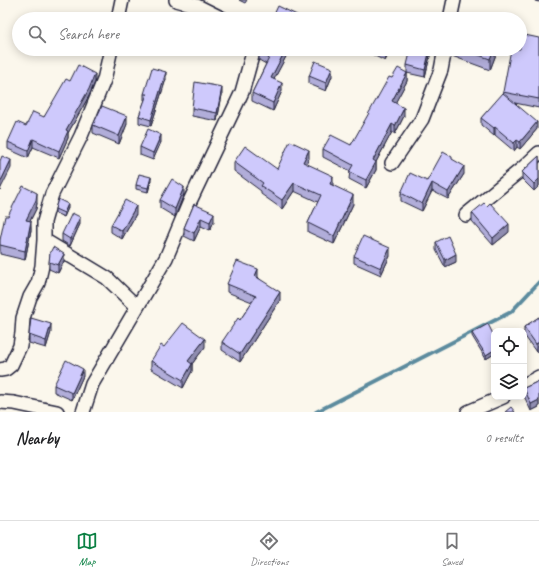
<!DOCTYPE html>
<style>
body{margin:0;font-family:Caveat,sans-serif;background:#f6f6f6;color:#202124}
.controls{position:absolute;right:12px;bottom:12px;display:grid;overflow:hidden;border-radius:8px;box-shadow:0 2px 10px #0003}
.controls button{width:36px;height:36px;display:grid;place-items:center;padding:0;border:0;border-bottom:1px solid #e0e0e0;background:#fff;color:#202124;font:20px sans-serif}
.list{margin:0;padding:0;list-style:none}
h2{display:flex;justify-content:space-between;align-items:center;height:52px;margin:0;padding:0 16px;font-size:17px}
h2 small{font-size:13px;font-weight:400;color:#757577}
.icon{flex:none;width:22px;height:22px;fill:none;stroke:currentColor;stroke-width:2;stroke-linecap:round;stroke-linejoin:round}
.map{position:relative;flex:none;width:539px;height:412px;overflow:hidden}
.search{position:absolute;background:#fff;box-shadow:0 2px 10px #0003;left:12px;right:12px;top:12px;height:44px;display:flex;align-items:center;gap:10px;box-sizing:border-box;padding:0 14px;border-radius:22px;color:#757577;font-size:15px}
.sheet{height:108px;background:#fff}
nav{display:flex;justify-content:space-around;align-items:center;box-sizing:border-box;height:56px;border-top:1px solid #e0e0e0;background:#fff;font-size:11px;color:#757577}
nav a{display:grid;justify-items:center;gap:2px}
nav .on{color:#0b8043}
.map>svg:first-child{display:block}
.lines{fill:none;stroke-linecap:round;stroke-linejoin:round}
.stream{stroke:#5c8b9e;stroke-width:4}
.street-casing{stroke:#22223b;stroke-width:16}
.street{stroke:#fbf7ec;stroke-width:13}
.wall{fill:#b1add9;stroke:#22223b}
.shaded-wall{fill:#908db0;stroke:#22223b}
.building{fill:#cec9fc;stroke:#22223b}
</style>
<div class="map">
<svg width="539" height="412" viewBox="0 0 539 412">
<rect width="100%" height="100%" fill="#fbf7ec"/>
<filter id="ink" filterUnits="userSpaceOnUse"><feTurbulence type="fractalNoise" baseFrequency=".025" numOctaves="2"/><feDisplacementMap in="SourceGraphic" scale="8" xChannelSelector="R" yChannelSelector="G"/><feConvolveMatrix kernelMatrix="1 2 1 2 8 2 1 2 1" color-interpolation-filters="sRGB"/></filter>
<g filter="url(#ink)">
<g class="lines">
<path class="stream" d="M316,412L511,312L539,282"/>
<defs>
<path id="street" d="M176,0L197,6L223,19
M118,19L122,0
M450,19L454,0
M111,49L104,80L81,136L52,194L44,222V240L107,278L137,307
M392,163L422,119L441,70L445,49
M466,215L523,168L539,153
M0,370L6,369L11,365L20,346L22,333L23,318L30,297L38,283L42,266L44,240
M524,385L539,377
M0,402L14,403L57,412
M83,412L92,384L166,258L190,201L242,92L254,49
M468,412L503,397"/>
</defs>
<use href="#street" class="street-casing"/>
<use href="#street" class="street"/>
</g>
<path class="wall" d="M239,0H247L245,3Z
M535,0H539V2L535,1Z
M539,38V108L515,103L537,129L520,149L517,147L514,151L495,135L494,136L481,125V118L503,94V92Z
M195,49H202L201,51Z
M290,49L274,79L282,91L273,111L252,101V93L266,64L259,60V52Z
M373,49H391L385,61L373,55Z
M452,49H498L490,70L452,56Z
M430,56L425,77L407,73V81L395,103L404,116L395,134L392,132L376,162V170L366,188L349,179L350,171L323,157V149L351,145L392,78L407,73V65Z
M309,76H332L326,91L309,84Z
M166,79L151,126L139,123V116L145,100H144V94Z
M70,81L95,82L89,96L68,133V138L59,158L33,147L28,158L8,149V142L44,117Z
M222,95L217,121L192,116V108Z
M127,124L119,144L93,133V125Z
M161,142L153,160L140,155V147Z
M539,156V186L534,191L522,179V172Z
M309,158L306,164L333,185L353,204L334,244L308,232V223L318,202L294,191L282,209L261,194V191L234,171V162L277,169Z
M452,159L464,174L448,199L432,191L422,211L401,201V193L427,181Z
M151,181L148,192L136,189V185Z
M184,194L175,217L160,208V200Z
M37,203L36,209L30,221L31,230L25,260L0,254V240L8,216Z
M194,204L214,221L210,230L201,226L194,241L184,236V228Z
M68,208L64,217L55,213V209Z
M472,213L509,232L493,245L472,221Z
M136,214L122,239L111,232V225Z
M80,224L70,246L62,241V234Z
M436,242L456,262L445,267L436,250Z
M354,256H390L381,275L354,263Z
M64,261L58,273L49,269V262Z
M258,277L280,300L240,362L222,350V342L240,320L252,302L227,292V284Z
M539,317L536,352L524,335V327Z
M51,332L46,348L29,343V335Z
M472,333L494,336V354L486,359L472,336Z
M164,347H205L192,364V371L183,388L151,369V361Z
M83,376L72,400L54,392V385Z
M539,381V407L531,411L524,396V388Z"/>
<path class="shaded-wall" d="M286,49H290L271,85V78Z
M388,49H391L385,61V54Z
M430,49V56L425,77V70Z
M494,49H498L490,70V59Z
M332,68V76L326,91V83Z
M166,72V79L151,126V120Z
M407,73V81L392,109V101Z
M95,74V82L89,96L68,133V138L59,158V151L66,130Z
M282,83V91L273,111V103Z
M222,87V95L217,121V113Z
M404,108V116L395,134V126Z
M127,116V124L119,144V136Z
M537,122V129L520,149V142Z
M392,124V132L376,162V170L366,188V180L373,160Z
M495,127V135L494,136V128Z
M161,135V142L153,160V153Z
M33,139V147L28,158V151Z
M517,140V147L514,151V143Z
M309,150V158L303,171V162Z
M11,160V168L0,190V183Z
M464,166V174L448,199V192Z
M333,176V185L330,192V184Z
M151,177V181L148,192V188Z
M539,179V186L534,191V184Z
M294,183V191L282,209V200Z
M432,183V191L422,211V204Z
M184,187V194L175,217V209Z
M37,193V203L36,209L26,229V220Z
M353,195V204L334,244V236Z
M68,204V208L64,217V213Z
M136,206V214L122,239V231Z
M214,213V221L210,230V222Z
M80,217V224L70,246V239Z
M201,218V226L194,241V233Z
M31,221V230L25,260V251Z
M509,224V232L493,245V238Z
M390,248V256L381,275V268Z
M64,254V261L58,273V265Z
M456,254V262L445,267V260Z
M258,269V277L255,283V276Z
M280,292V300L240,362V354Z
M51,324V332L46,348V341Z
M205,339V347L188,369V361Z
M539,342V350L536,352V344Z
M494,350V354L486,359V355Z
M192,364V371L183,388V380Z
M83,369V376L72,400V393Z
M539,400V407L531,411V404Z"/>
<path class="building" d="M278,6L301,17L300,19H272Z
M190,14L205,19H188Z
M520,34L539,38V99L503,92L511,49H520Z
M260,49H286L271,78L282,83L273,103L252,93L269,58L259,52Z
M376,49H388L385,54Z
M411,49H430L425,70L407,65Z
M462,49H494L490,59Z
M315,61L332,68L326,83L309,76Z
M78,65L95,74L89,89L66,130L68,131L59,151L33,139L28,151L8,142L17,122L26,126L33,112L44,117L66,79L70,81Z
M152,68L166,72L151,120L139,116L147,94H144Z
M398,68L407,73L392,101L404,108L395,126L392,124L373,160L376,162L366,180L349,172L353,165L323,149L331,135L351,145L389,77L392,78Z
M195,82L222,87L217,113L192,108Z
M503,93L537,122L520,142L517,140L514,143L495,127L494,128L481,118Z
M102,106L127,116L119,136L93,125Z
M148,129L161,135L153,153L140,147Z
M290,141L309,150L303,162L333,176L330,184L353,195L334,236L308,223L321,195L294,183L282,200L261,186L263,183L234,162L245,146L277,169Z
M443,152L452,157V159L464,166L448,192L432,183L422,204L401,193L410,173L427,181Z
M2,156L11,160L0,183V161Z
M539,156V179L534,184L522,172Z
M139,174L151,177L148,188L136,185Z
M172,179L184,187L175,209L160,200Z
M23,186L37,193L36,200L26,220L31,221L25,251L0,245V240L5,216H8Z
M58,199L68,204L64,213L55,209Z
M125,200L136,206L122,231L111,225Z
M484,203L487,206L490,203L509,224L493,238L472,213Z
M194,204L214,213L210,222L201,218L194,233L184,228Z
M72,213L80,217L70,239L62,234Z
M363,236L390,248L381,268L354,256Z
M448,236L456,254L445,260L436,242Z
M53,247L64,254L58,265L49,262L50,253Z
M237,261L258,269L255,276L280,292L240,354L222,342L238,318L240,320L256,296L227,284Z
M539,317V342L536,344L524,327Z
M31,318L51,324L46,341L29,335Z
M183,323L205,339L188,361L192,364L183,380L151,361L161,345L164,347Z
M488,324L494,336V350L486,355L472,333Z
M66,360L83,369L72,393L54,385Z
M539,381V400L531,404L524,388Z
M511,407L515,412H505Z"/>
</g>
</svg>
<div class="controls">
<button><svg class="icon" aria-label="locate" viewBox="0 0 24 24"><circle cx="12" cy="12" r="6"/><path d="M12 2v4M12 18v4M2 12h4M18 12h4"/></svg></button>
<button><svg class="icon" aria-label="layers" viewBox="0 0 24 24"><path d="M12 4l9 5-9 5-9-5zM3 14l9 5 9-5"/></svg></button>
</div>
<div class="search"><svg class="icon" aria-label="search" viewBox="0 0 24 24"><circle cx="10" cy="10" r="6"/><path d="M15 15l6 6"/></svg>Search here</div>
</div>
<section class="sheet">
<h2>Nearby<small>0 results</small></h2>
<ul class="list">
</ul>
</section>
<nav>
<a class="on"><svg class="icon" aria-label="map" viewBox="0 0 24 24"><path d="M3 6l6-2 6 2 6-2v14l-6 2-6-2-6 2zM9 4v14M15 6v14"/></svg>Map</a>
<a><svg class="icon" aria-label="directions" viewBox="0 0 24 24"><path d="M12 3l9 9-9 9-9-9zM9 14v-3h6M13 9l2 2-2 2"/></svg>Directions</a>
<a><svg class="icon" aria-label="saved" viewBox="0 0 24 24"><path d="M7 4h10v16l-5-4-5 4z"/></svg>Saved</a>
</nav>
